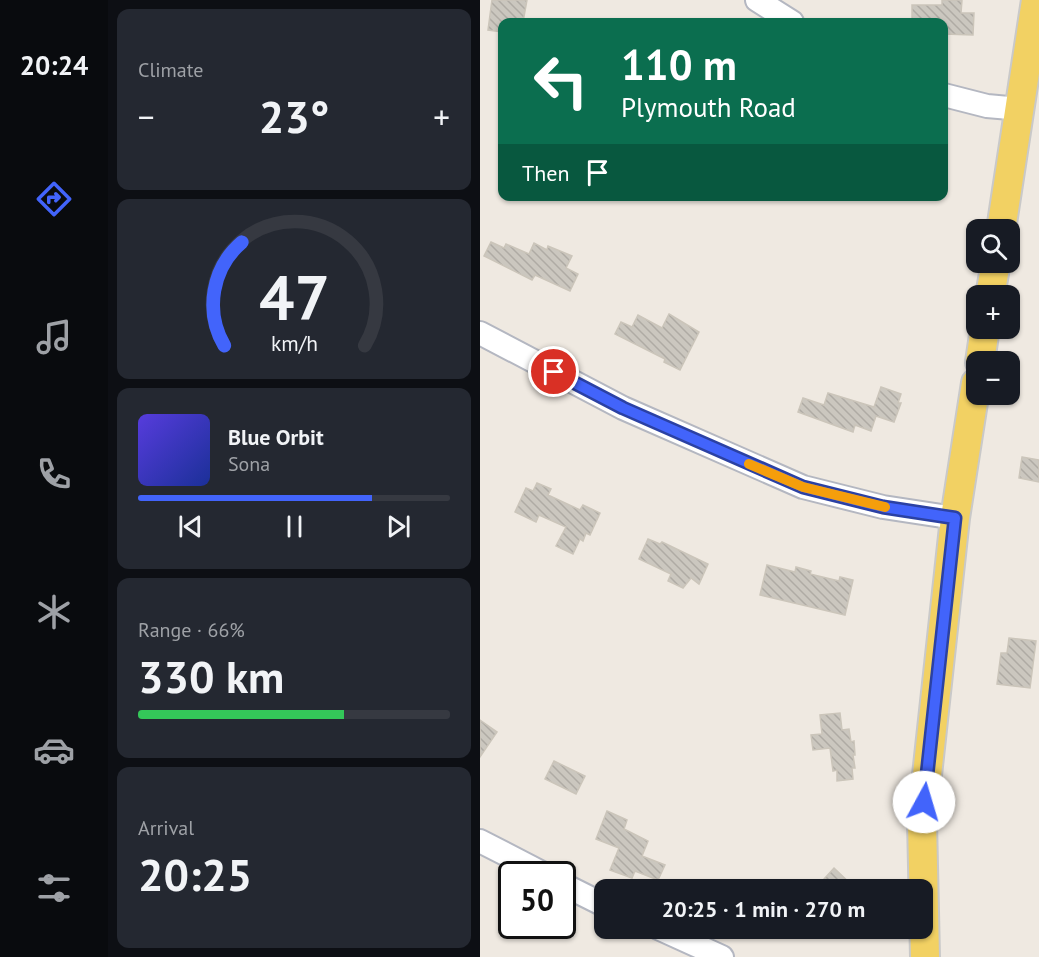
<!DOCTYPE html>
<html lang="en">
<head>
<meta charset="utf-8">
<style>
  :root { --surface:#171b24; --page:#242831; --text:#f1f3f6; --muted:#9ea1a6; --line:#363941; --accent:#4264fb }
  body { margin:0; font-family:"PT Sans",sans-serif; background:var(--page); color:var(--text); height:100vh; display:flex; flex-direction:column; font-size:22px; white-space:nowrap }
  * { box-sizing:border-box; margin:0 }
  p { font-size:20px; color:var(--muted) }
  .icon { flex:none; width:33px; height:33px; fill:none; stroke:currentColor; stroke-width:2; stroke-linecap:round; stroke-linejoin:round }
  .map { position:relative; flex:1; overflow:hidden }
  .details { display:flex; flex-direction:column; gap:9px; padding:9px; background:#0d0f14; width:372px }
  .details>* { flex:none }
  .hud { position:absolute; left:18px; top:18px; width:450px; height:183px; border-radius:12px; box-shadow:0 2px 4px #0004; background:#0b6e4f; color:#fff; overflow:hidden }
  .controls { position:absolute; left:486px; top:219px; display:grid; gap:12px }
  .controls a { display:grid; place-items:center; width:54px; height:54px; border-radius:12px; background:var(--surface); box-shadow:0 2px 4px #0004; font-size:30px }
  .speed { position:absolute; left:18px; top:861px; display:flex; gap:12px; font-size:30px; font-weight:700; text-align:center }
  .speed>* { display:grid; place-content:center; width:78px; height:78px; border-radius:50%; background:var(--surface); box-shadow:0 2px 4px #0004; line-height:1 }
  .speed .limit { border:3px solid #111; border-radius:9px; background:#fff; color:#111 }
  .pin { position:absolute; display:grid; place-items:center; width:51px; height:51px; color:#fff; margin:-26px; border:3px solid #fff; border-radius:50%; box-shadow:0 2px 6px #0007 }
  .me { position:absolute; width:66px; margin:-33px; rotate:6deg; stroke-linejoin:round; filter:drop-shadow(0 0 4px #0008) }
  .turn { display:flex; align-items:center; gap:21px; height:126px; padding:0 24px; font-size:27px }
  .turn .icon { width:78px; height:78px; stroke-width:2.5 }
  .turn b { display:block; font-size:42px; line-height:51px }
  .then { display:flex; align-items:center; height:57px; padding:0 24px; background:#0003; gap:12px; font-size:22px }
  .big { font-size:45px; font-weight:800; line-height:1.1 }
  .details .tile { flex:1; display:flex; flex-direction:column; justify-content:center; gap:9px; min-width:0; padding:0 21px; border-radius:12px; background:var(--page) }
  .details .dial { align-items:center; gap:0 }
  .dial svg { height:156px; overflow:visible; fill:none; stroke:var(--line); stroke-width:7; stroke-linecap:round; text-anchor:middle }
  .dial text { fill:var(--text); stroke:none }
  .song { display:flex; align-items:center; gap:18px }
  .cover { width:72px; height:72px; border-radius:9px; background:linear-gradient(135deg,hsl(250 70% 55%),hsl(230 70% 35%)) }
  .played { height:6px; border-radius:3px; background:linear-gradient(90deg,var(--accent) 75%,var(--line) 75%) }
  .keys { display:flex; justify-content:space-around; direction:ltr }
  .heat { display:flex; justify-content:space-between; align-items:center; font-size:33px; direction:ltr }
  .charge { height:9px; border-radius:4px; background:linear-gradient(90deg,#34c759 66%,var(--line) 0) }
  .trip { position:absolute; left:114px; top:879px; width:339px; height:60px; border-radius:12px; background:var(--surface); box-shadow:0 2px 4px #0004; font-weight:800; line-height:60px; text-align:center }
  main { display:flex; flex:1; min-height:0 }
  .menu { display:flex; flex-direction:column; width:108px; justify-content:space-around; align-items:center; background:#090b0e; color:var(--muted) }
  .menu .icon { width:42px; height:42px }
  .menu .current { color:var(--accent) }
  .menu b { font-size:27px; color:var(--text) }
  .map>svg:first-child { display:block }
  .building { fill:url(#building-back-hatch); stroke:#cbc5ba; stroke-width:1.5 }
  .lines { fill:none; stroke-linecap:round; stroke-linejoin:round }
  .minor-casing { stroke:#b4b7c1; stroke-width:26 }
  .major-casing { stroke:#c9c9c9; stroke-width:32 }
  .minor { stroke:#fff; stroke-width:22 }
  .major { stroke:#f2d163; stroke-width:28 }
  .route-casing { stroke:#2b41a3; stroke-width:15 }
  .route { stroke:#4264fb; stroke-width:10 }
  .slow { stroke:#f59e0b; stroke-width:10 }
</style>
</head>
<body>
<main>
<nav class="menu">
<b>20:24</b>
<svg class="icon current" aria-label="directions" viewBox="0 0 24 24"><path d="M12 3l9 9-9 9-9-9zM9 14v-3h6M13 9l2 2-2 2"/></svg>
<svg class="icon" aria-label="music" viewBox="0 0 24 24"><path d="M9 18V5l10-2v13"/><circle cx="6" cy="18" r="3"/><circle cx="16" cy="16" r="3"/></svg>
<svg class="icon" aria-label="phone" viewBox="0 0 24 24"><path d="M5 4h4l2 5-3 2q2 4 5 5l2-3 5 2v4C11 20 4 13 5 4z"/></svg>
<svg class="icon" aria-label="climate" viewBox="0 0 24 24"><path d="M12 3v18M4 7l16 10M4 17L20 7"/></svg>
<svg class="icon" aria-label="car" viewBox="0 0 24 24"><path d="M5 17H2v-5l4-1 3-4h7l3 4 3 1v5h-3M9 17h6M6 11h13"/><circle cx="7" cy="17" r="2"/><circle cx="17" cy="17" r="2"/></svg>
<svg class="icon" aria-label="filters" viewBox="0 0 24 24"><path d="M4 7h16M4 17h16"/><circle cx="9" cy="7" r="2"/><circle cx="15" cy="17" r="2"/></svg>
</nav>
<section class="details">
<div class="tile"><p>Climate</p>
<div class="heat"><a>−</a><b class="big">23°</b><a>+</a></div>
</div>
<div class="tile dial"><svg viewBox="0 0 100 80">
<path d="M14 69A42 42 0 1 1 86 69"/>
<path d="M14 69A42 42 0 0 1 23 16" stroke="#4264fb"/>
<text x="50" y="56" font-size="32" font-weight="700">47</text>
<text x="50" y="72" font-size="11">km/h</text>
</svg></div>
<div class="tile">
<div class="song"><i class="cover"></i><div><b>Blue Orbit</b><p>Sona</p></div></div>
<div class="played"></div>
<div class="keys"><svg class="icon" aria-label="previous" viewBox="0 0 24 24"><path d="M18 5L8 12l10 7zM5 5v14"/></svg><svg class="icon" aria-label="pause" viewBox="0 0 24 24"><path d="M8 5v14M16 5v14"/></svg><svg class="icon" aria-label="next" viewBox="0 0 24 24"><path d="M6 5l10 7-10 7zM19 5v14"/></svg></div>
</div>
<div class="tile"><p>Range · 66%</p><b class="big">330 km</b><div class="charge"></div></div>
<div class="tile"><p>Arrival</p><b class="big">20:25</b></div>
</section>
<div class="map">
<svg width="559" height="957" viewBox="0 0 559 957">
  <defs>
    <pattern id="building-back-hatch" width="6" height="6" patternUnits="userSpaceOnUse" patternTransform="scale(1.5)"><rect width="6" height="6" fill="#cbc7bf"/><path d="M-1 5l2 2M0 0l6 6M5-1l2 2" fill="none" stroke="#afaba4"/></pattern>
  </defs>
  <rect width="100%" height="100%" fill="#efe9e1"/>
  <g class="building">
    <path d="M12 0H47L43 22H22V32L8 30Z"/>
    <path d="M462 0H482L481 13H494L493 35 464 34V22H432V5H462Z"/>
    <path d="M11 242 24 248 26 244 49 254 54 243 67 250 68 246 92 256 86 268 98 274 90 291 55 275 52 280 4 256Z"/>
    <path d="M189 314 219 332 200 370 184 362 185 359 135 334 141 322 152 327 158 315 182 328Z"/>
    <path d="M401 387 421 394 418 403H421L414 422 396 416 391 431 375 425 373 432 318 412 323 398 344 405 348 393 394 407Z"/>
    <path d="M542 457 559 460V482L539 478Z"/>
    <path d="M57 483 71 489 68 495 100 510 103 505 120 513 110 535 106 533 103 541 100 539 93 554 76 546 86 527 59 515 56 522 35 512 46 488 53 491Z"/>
    <path d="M168 539 180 544 182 542 228 564 219 584 211 578 203 588 188 581 191 574 159 559Z"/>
    <path d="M287 565 315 572 316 567 331 571 330 574 359 581 360 577 373 580 365 615 280 595Z"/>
    <path d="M529 638 556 641 550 688 517 684 521 653H527Z"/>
    <path d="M360 713 362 730 369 729 371 742 374 741 375 755H373L375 768H372L373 779 357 781V770L353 771 350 748 333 750 331 735 342 734 340 715Z"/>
    <path d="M0 720 17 732 0 757Z"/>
    <path d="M74 761 105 776 96 794 65 779Z"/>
    <path d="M127 811 147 820 144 829 168 841 162 856 185 865 178 880 155 871 152 878 130 870 139 848 116 839Z"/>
    <path d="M354 868 377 890H334Z"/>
  </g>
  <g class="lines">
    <g class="minor-casing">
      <g id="minor">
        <path d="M277 0 312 22"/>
        <path d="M464 95 507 106 540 109"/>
        <path d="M0 333 143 408 323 487 403 507 475 518"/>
        <path d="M0 841 64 874"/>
        <path d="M82 884 124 905"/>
        <path d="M178 928 242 957"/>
      </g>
    </g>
    <g class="major-casing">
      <g id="major">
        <path d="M521 230 556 0"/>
        <path d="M510 296 516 262"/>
        <path d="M500 362 505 328"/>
        <path d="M445 957 442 821 475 518 496 383"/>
      </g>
    </g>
    <use href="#minor" class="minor"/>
    <use href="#major" class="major"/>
  </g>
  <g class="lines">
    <g class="route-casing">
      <path id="route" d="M74 372 143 408 323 487 403 507 475 518 444 802"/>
    </g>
    <use href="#route" class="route"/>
    <path class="slow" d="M269 464 323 487 405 507"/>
  </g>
</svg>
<div class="controls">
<a><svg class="icon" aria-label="search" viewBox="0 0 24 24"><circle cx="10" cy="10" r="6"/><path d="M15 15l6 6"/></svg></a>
<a>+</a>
<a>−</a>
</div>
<div class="speed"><div class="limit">50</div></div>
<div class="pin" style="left:74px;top:372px;background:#d93025"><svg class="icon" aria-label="arrive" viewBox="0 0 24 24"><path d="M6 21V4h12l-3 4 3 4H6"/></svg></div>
<svg class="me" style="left:444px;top:802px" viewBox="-20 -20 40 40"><circle r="19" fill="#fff"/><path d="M0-13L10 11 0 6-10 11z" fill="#4264fb"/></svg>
<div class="trip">20:25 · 1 min · 270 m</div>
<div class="hud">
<div class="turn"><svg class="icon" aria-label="left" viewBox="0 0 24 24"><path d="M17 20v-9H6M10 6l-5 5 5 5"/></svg><div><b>110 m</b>Plymouth Road</div></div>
<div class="then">Then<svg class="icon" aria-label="arrive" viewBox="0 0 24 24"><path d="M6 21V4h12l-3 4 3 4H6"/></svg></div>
</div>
</div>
</main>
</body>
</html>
